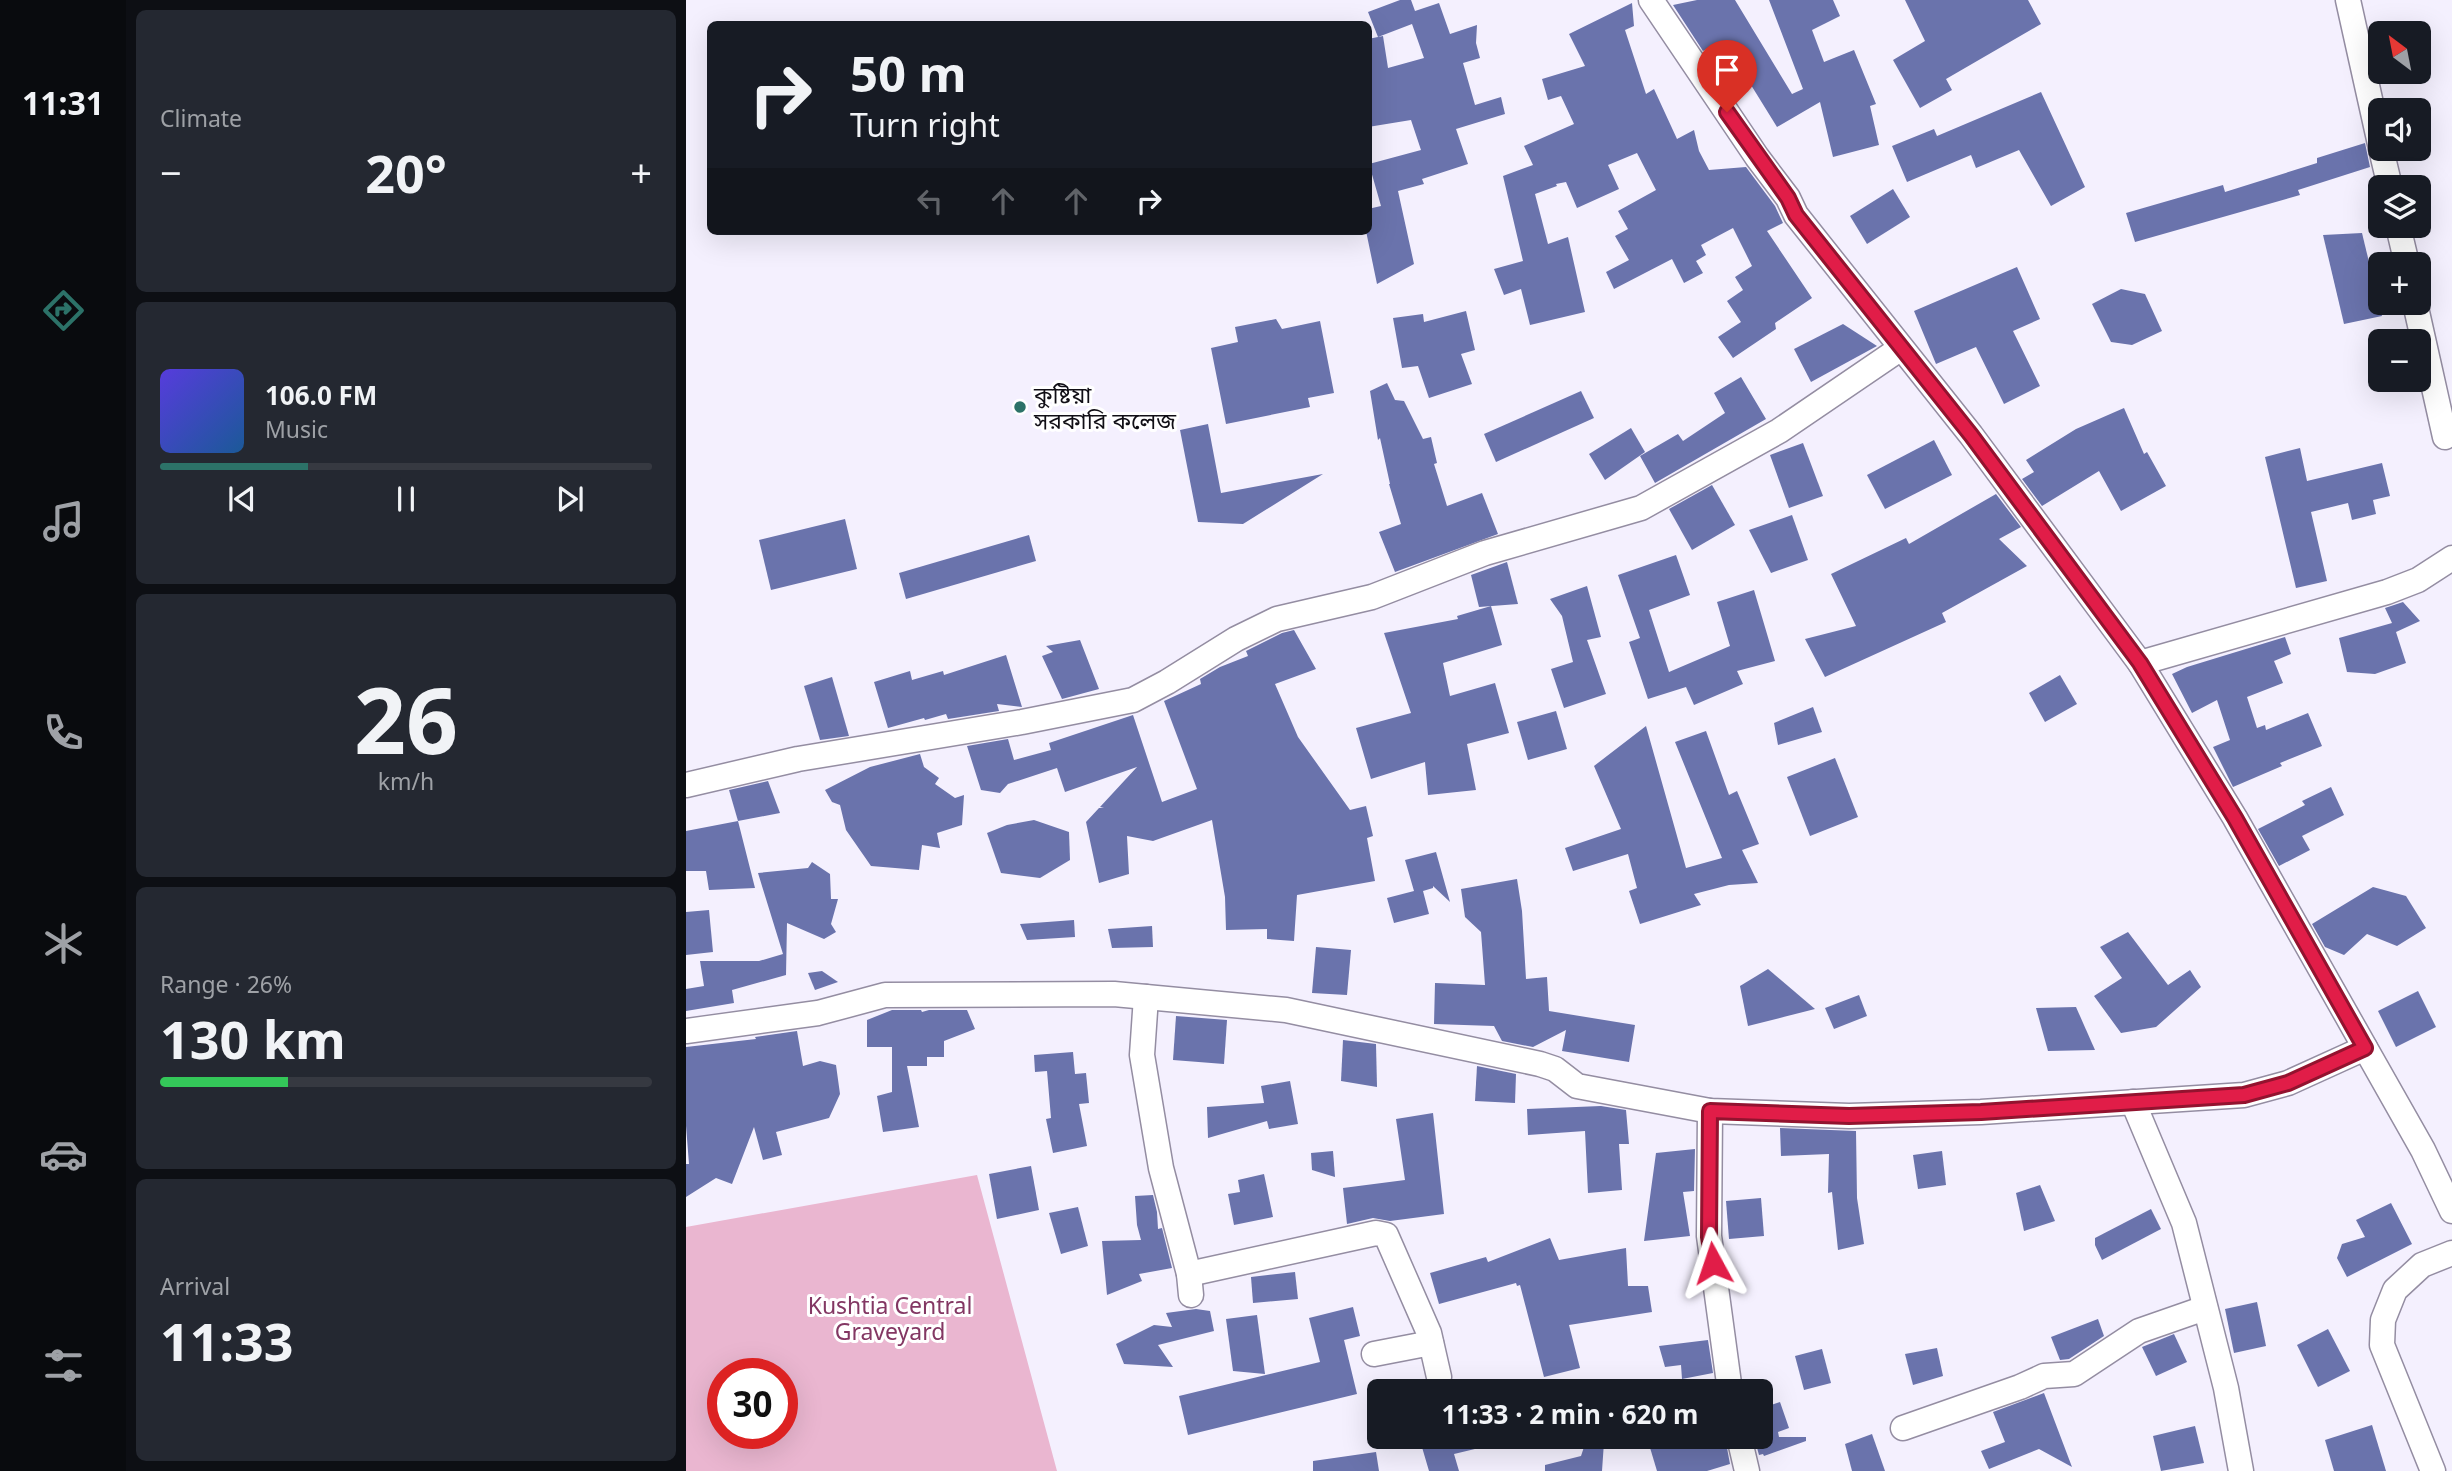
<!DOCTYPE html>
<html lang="en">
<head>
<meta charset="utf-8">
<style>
  :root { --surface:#171b24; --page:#242831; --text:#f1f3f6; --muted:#9ea1a6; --line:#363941; --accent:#2c7268 }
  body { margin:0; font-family:"Noto Sans","Noto Sans Bengali",sans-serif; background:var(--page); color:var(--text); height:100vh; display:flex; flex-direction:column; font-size:26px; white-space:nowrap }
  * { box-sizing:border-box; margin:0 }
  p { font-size:23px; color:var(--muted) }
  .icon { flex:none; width:38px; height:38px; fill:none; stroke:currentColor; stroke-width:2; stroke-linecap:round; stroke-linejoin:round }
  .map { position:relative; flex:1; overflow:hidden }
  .sheet { display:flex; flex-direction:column; gap:10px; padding:10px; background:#0d0f14; width:560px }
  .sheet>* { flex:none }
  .top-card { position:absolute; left:21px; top:21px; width:665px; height:214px; border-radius:10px; box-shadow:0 7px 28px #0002; background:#171b24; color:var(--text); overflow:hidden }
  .needle { width:46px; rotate:328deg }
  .fabs { position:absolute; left:1682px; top:21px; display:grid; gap:14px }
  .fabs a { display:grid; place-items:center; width:63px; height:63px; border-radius:10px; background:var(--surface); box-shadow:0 7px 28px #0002; font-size:35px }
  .speed { position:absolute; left:21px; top:1358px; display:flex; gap:14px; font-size:35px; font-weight:700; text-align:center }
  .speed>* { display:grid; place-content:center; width:91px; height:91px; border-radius:50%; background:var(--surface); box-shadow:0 7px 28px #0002; line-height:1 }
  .speed .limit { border:10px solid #d22; background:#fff; color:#111 }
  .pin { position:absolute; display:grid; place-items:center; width:60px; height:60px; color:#fff; margin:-72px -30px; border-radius:50% 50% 50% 0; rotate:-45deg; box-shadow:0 0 7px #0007 }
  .pin .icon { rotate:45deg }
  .me { position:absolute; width:77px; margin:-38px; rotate:355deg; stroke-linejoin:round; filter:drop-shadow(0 0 5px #0008) }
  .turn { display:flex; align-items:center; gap:24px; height:147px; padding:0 28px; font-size:32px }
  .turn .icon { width:91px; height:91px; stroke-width:2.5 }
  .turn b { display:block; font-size:49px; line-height:60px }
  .lanes { display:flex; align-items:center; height:66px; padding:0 28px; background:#0003; justify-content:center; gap:35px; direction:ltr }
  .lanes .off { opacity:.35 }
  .big { font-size:52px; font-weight:700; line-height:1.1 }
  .sheet .tile { flex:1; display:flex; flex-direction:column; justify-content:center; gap:10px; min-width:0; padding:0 24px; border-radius:10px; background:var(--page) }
  .sheet .dial { align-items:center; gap:0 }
  .dial b { font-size:91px; line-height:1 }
  .song { display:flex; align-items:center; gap:21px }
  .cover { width:84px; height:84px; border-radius:10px; background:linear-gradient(135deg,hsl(250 70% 55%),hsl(210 70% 35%)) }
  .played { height:7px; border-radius:4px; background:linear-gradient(90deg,var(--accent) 30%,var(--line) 30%) }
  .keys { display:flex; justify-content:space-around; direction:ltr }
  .heat { display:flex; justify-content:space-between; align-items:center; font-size:38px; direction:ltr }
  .charge { height:10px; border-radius:5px; background:linear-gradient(90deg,#34c759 26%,var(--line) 0) }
  .trip { position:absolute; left:681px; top:1379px; width:406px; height:70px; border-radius:10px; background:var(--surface); box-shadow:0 7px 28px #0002; font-weight:700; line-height:70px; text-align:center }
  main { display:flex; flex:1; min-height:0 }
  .tab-bar { display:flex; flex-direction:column; width:126px; justify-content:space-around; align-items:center; background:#090b0e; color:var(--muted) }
  .tab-bar .icon { width:49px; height:49px }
  .tab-bar .selected { color:var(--accent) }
  .tab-bar b { font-size:32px; color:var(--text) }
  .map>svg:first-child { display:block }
  .green { fill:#eab6d0; fill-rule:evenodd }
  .building { fill:#6a73ac }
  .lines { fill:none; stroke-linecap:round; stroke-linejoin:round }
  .street-casing { stroke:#948da2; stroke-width:27 }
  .street { stroke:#fff; stroke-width:24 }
  .route-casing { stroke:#92132f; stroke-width:18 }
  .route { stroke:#e11d48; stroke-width:12 }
  .poi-dot { fill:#2c7268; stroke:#fff; stroke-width:2.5 }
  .labels { text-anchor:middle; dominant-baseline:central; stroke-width:6; stroke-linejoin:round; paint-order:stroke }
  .poi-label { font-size:23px; fill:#100e15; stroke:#fff; text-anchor:start }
  .park-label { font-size:23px; fill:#833763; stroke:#fff }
</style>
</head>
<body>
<main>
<nav class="tab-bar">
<b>11:31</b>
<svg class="icon selected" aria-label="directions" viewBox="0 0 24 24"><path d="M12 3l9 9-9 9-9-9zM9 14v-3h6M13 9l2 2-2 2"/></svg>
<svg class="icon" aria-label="music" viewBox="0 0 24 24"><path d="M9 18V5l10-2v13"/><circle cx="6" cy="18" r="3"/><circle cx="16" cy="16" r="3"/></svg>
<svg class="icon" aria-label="phone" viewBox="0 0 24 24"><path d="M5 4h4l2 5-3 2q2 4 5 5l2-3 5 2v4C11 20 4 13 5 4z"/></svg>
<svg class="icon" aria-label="climate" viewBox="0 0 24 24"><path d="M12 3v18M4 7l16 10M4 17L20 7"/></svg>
<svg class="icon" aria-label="car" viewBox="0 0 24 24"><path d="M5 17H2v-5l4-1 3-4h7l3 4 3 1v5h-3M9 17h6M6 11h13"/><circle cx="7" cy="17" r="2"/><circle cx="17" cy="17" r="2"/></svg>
<svg class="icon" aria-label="filters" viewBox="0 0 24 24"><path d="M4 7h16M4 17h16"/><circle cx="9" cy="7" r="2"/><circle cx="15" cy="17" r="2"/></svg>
</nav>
<section class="sheet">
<div class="tile"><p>Climate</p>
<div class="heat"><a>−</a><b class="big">20°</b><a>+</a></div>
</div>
<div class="tile">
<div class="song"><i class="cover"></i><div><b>106.0 FM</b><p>Music</p></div></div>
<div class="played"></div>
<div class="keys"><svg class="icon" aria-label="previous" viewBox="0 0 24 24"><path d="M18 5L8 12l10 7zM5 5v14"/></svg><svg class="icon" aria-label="pause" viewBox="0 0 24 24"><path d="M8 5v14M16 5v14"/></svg><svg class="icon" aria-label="next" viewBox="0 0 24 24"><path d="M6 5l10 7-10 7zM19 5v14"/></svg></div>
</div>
<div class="tile dial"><b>26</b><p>km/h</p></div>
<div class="tile"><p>Range · 26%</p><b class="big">130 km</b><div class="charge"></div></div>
<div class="tile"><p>Arrival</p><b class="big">11:33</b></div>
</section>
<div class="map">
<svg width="1766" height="1471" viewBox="0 0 1766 1471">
  <rect width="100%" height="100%" fill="#f4f0fe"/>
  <path class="green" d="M291 1175 371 1471H0V1227ZM37 1374H96V1433H37Z"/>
  <g class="building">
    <path d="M714 0H725L729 11 753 3 764 34 791 25 790 43 794 58 777 63 789 105 815 97 819 114 770 129 782 164 736 179 738 184 712 191 728 264 691 284 680 231H682V209L695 206 683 164 735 150 725 120 682 127V39L697 36 702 68 738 58 726 24 692 37 682 12Z"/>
    <path d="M1011 0H1049L1106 94 1117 89 1083 0H1147L1154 16 1126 30 1138 62 1168 50 1190 104 1184 106 1193 145 1147 157 1134 102 1091 127 1065 85 1047 94 1024 47 1017 51 987 5Z"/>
    <path d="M1219 0H1342L1355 24 1260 79 1266 90 1234 108 1207 60 1239 41Z"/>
    <path d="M946 3 948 26 939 30 960 94 968 89 991 139 1008 130 1013 151 1023 170 1060 167 1089 206 1097 223 1081 231 1126 298 1089 323 1090 329 1047 358 1032 337 1055 322 1041 301 1057 290 1049 277 1066 266 1047 228 1015 245 1020 255 1010 261 1017 273 998 283 986 259 928 289 920 272 943 260 929 236 942 229 932 211 970 190 951 153 922 165 933 189 891 208 880 182 870 184 871 186 849 194 862 244 882 237 899 312 844 325 835 289 818 295 808 269 837 261 817 176 847 165 838 146 888 124 875 96 862 100 856 79 899 66 883 34Z"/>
    <path d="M1355 92 1399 187 1365 206 1333 150 1290 168 1285 155 1221 182 1206 146 1248 129 1251 136Z"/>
    <path d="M1679 143 1684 167 1612 190 1614 195 1449 242 1440 213 1537 185 1539 192 1631 163V158Z"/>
    <path d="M1207 189 1224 217 1181 244 1164 216Z"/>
    <path d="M1676 233 1696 316 1658 324 1637 235Z"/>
    <path d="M1331 267 1354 319 1327 331 1354 386 1318 404 1290 347 1250 364 1228 311Z"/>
    <path d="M1435 289 1459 294 1476 331 1446 345 1425 342 1406 304Z"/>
    <path d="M780 311 789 350 775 354 786 384 743 398 732 366 716 368 707 318 737 314 738 322Z"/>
    <path d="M590 319 596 329 634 321 648 393 622 398 624 407 540 424 525 348 552 342 549 327Z"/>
    <path d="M1157 324 1191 346 1125 382 1108 349Z"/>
    <path d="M1055 377 1080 419 969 483 954 456 992 434 997 441 1039 413 1028 393Z"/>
    <path d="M701 383 709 400 718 401 737 439 745 437 751 463 748 464 761 506 796 493 812 534 709 572 693 532 715 524 703 484H704L694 438 692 440 684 391Z"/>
    <path d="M895 391 908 418 810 462 798 434Z"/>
    <path d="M1438 408 1458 454 1461 452 1480 486 1435 511 1413 471 1356 506 1336 479 1348 472 1340 460 1390 429Z"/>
    <path d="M522 424 535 493 637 474 557 524 512 522 494 430Z"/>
    <path d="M945 428 959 452 919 480 903 454Z"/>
    <path d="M1248 440 1266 475 1199 509 1181 475Z"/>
    <path d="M1117 443 1137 496 1103 508 1084 455Z"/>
    <path d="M1614 448 1621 481 1696 463 1704 496 1687 500 1690 514 1666 520 1662 503 1625 512 1641 581 1610 588 1579 457Z"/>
    <path d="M1026 485 1049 525 1006 550 983 509Z"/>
    <path d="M1310 494 1335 527 1313 539 1341 566 1256 613 1260 622 1139 677 1119 639 1170 626 1145 574 1220 538 1223 544Z"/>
    <path d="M1106 515 1122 560 1085 573 1063 530Z"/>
    <path d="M159 519 171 569 85 590 73 540Z"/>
    <path d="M343 535 350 561 220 599 213 573Z"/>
    <path d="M990 555 1004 595 963 610 983 672 1044 646 1031 602 1068 590 1089 661 1051 671 1057 684 1008 705 1000 687 962 699 943 642 954 638 932 575Z"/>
    <path d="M821 562 832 604 793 607 785 575Z"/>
    <path d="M901 586 915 637 901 640 920 694 878 708 865 669 887 662 876 616 864 599Z"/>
    <path d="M1717 602 1734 621 1710 632 1720 663 1689 674 1661 672 1653 638 1706 623 1699 608Z"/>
    <path d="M805 606 816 645 757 663 764 696 809 683 823 733 781 744 790 790 742 795 739 762 685 779 670 728 725 713 698 633 772 619 771 616Z"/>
    <path d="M608 630 630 669 589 684 612 737 664 810 680 806 687 836 681 838 689 881 611 895 608 941 581 939V929L540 930 539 897 526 820 467 841 441 836 443 874 413 883 400 822 413 808H418L414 807 451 767 379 792 371 768 322 784 314 793 295 790 281 746 322 739 328 760 365 750 363 743 447 715 476 802 511 789 478 701 515 684 514 679 534 667 562 656 560 651 596 633Z"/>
    <path d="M1599 637 1605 654 1588 661 1597 683 1561 697 1571 728 1579 725 1580 730 1622 713 1636 746 1594 763 1596 766 1547 787 1527 747 1544 740 1531 700 1506 713 1486 674 1501 667Z"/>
    <path d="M394 640 413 689 376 699 356 656 367 652 360 646Z"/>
    <path d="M320 655 336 707 311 704 313 711 262 719 260 714 239 720 238 718 202 728 188 682 224 671 226 680 257 671 258 675Z"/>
    <path d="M1374 675 1391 704 1359 722 1343 693Z"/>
    <path d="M146 677 163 736 134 740 118 686Z"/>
    <path d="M1127 707 1136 732 1092 745 1088 723Z"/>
    <path d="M870 711 881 749 842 760 831 722Z"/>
    <path d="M960 726 1000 868 1036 858 989 742 1020 731 1043 795 1051 791 1073 844 1056 850 1072 883 1043 885 1008 894 1015 905 954 924 943 891 951 888 942 854 887 871 879 848 935 829 908 766Z"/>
    <path d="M234 754 238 767 253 778 249 784 269 798 278 795 276 825 251 833 254 848 236 845 233 870 185 866 160 830 154 805 146 802 139 790 184 767Z"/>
    <path d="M1149 758 1172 817 1124 836 1101 777Z"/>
    <path d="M82 781 94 813 52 821 43 790Z"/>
    <path d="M1645 787 1658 815 1616 836 1624 850 1593 866 1572 829 1619 805 1616 801Z"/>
    <path d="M348 820 383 832 384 860 354 878 315 873 301 833 321 825Z"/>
    <path d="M52 821 69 888 23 890 20 871H0V831Z"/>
    <path d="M750 852 764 902 747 886V888L737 891 743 914 708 923 701 898 728 891 719 860Z"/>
    <path d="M126 862 144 874 145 899H152L145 924 150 932 138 939 101 923 100 975 46 990 48 1003 0 1011V989L18 986 14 961H73L97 954 72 873 122 868Z"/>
    <path d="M831 879 836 911 840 979 861 977 863 1011 949 1025 943 1062 876 1051 880 1030 847 1047 816 1041 808 1026 748 1024 749 983 799 985 795 932 779 917 775 889Z"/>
    <path d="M1687 887 1720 896 1740 928 1711 946 1681 934 1658 955 1639 947 1626 924Z"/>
    <path d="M23 910 27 952 0 955V912Z"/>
    <path d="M388 920 389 937 341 940 334 924Z"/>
    <path d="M466 926 467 947 426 948 422 929Z"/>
    <path d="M1442 932 1482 985 1504 970 1515 987 1470 1027 1435 1033 1408 996 1436 978 1414 947Z"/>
    <path d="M630 947 665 950 661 995 626 993Z"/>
    <path d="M1082 969 1129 1009 1062 1026 1054 986Z"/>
    <path d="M136 971 152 982 129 990 122 973Z"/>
    <path d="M1732 991 1750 1027 1710 1047 1692 1011Z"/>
    <path d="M1173 995 1181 1016 1148 1029 1139 1008Z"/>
    <path d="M1390 1007 1409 1050 1362 1051 1350 1008Z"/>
    <path d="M206 1010H235L236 1012 243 1010H281L289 1029 258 1041V1057H241V1066H221L233 1127 197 1132 191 1096 206 1092V1047H181V1020Z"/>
    <path d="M490 1016 541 1020 538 1064 487 1060Z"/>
    <path d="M111 1031 117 1066 134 1061 150 1065 154 1094 143 1118 90 1132 96 1155 77 1160 68 1127 46 1184 30 1178 0 1197V1164H3L0 1126V1047L70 1039 69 1037Z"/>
    <path d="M657 1040 690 1044 691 1087 655 1081Z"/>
    <path d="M387 1052 389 1074 400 1073 403 1103 393 1104 401 1146 367 1153 360 1119 365 1118 361 1071 349 1072 348 1055Z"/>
    <path d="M791 1066 830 1074 829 1103 789 1101Z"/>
    <path d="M604 1081 612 1124 583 1129 581 1121 522 1138 521 1107 578 1103 575 1086Z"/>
    <path d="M915 1106 940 1110 943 1144H933L936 1190 902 1193 899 1131 842 1135 841 1109Z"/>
    <path d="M747 1113 758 1214 704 1221 687 1218 661 1224 657 1188 719 1180 710 1119Z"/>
    <path d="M1094 1128 1170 1131 1171 1198 1178 1244 1152 1250 1146 1192 1142 1193 1143 1154 1095 1156Z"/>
    <path d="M1009 1149 1008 1191 997 1192 1004 1236 958 1241 970 1153Z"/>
    <path d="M647 1151 649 1177 626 1170 625 1153Z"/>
    <path d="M1256 1151 1260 1185 1232 1189 1227 1155Z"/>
    <path d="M345 1166 353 1210 311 1219 303 1174Z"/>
    <path d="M578 1174 587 1217 548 1225 542 1194 554 1192 552 1180Z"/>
    <path d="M1354 1185 1369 1221 1338 1231 1330 1193Z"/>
    <path d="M467 1195 471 1212 472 1229 476 1228 486 1268 453 1274 456 1281 421 1295 416 1241 455 1240 451 1225 449 1196Z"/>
    <path d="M1075 1198 1078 1236 1043 1239 1040 1201Z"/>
    <path d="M1705 1203 1726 1244 1661 1277 1651 1258 1656 1244 1679 1237 1670 1220Z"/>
    <path d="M392 1207 402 1246 375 1254 363 1213Z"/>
    <path d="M1465 1209 1475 1229 1416 1260 1409 1245V1238Z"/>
    <path d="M864 1238 873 1260 940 1248 942 1286H962L966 1312 883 1325 894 1368 858 1377 834 1285 831 1286 830 1283 753 1304 744 1273 800 1257 802 1262Z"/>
    <path d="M609 1272 612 1299 567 1303 565 1277Z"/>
    <path d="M1571 1302 1580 1346 1548 1353 1539 1309Z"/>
    <path d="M667 1307 674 1336 658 1340 671 1394 502 1435 493 1396 634 1362 623 1318Z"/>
    <path d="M510 1309 524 1311 528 1331 472 1345 487 1367 438 1364 430 1344 468 1325 486 1327 480 1313Z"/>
    <path d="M571 1315 579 1374 547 1371 540 1319Z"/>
    <path d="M1412 1319 1418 1336 1383 1359 1374 1360 1365 1337Z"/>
    <path d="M1642 1329 1664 1371 1632 1387 1611 1345Z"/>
    <path d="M1488 1334 1501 1362 1470 1376 1456 1347Z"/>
    <path d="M1022 1340 1027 1373 996 1379 995 1365 979 1367 973 1346Z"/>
    <path d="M1251 1348 1257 1376 1227 1385 1219 1354Z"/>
    <path d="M1136 1349 1145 1383 1118 1390 1109 1356Z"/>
    <path d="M1074 1391H1077L1082 1406 1094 1402 1103 1428 1092 1432 1093 1437H1120V1441L1078 1456 1077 1454 1073 1455 1068 1437H1074Z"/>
    <path d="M1358 1393 1386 1467 1353 1449 1303 1469 1295 1451 1319 1442 1307 1412Z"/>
    <path d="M1686 1425 1700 1471H1648L1639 1440Z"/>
    <path d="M1509 1426 1518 1463 1475 1471 1467 1436Z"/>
    <path d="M1186 1434 1199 1471H1166L1159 1444Z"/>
    <path d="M733 1437H813L814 1443 768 1454 773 1471H743Z"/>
    <path d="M978 1437H1039L1044 1464 1021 1471H971L962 1441Z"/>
    <path d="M900 1441 918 1442 916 1471H859V1465L895 1456Z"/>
    <path d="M690 1452 693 1471H627V1461Z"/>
  </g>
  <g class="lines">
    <g class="street-casing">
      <g id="street">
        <path d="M965 0 1071 157 1102 198 1110 215 1285 435 1454 663 1549 818 1737 1150 1766 1211"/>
        <path d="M1662 0 1694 144"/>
        <path d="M1695 149 1704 187"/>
        <path d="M1712 226 1721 264"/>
        <path d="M1729 303 1759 437"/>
        <path d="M1454 663 1701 592 1732 580 1766 558"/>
        <path d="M0 785 112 759 336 722 447 700 481 682 550 639 591 619 686 597 799 553 955 508 1093 431 1215 348"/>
        <path d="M460 997 456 1055 475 1168 503 1274 505 1295"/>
        <path d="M0 1031 132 1013 199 995 428 994 600 1010 854 1064 869 1069 891 1086 1024 1111 1163 1116 1295 1112 1558 1095 1602 1083 1679 1048"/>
        <path d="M1447 1102 1498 1223 1540 1388 1555 1471"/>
        <path d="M1024 1111 1023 1236 1044 1391"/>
        <path d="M503 1274 690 1233 700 1235 743 1333 753 1377"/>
        <path d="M688 1354 745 1343"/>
        <path d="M1217 1428 1334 1387 1358 1376 1388 1374 1453 1331 1519 1308"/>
        <path d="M1053 1437 1061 1471"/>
        <path d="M1747 1471 1696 1345 1697 1320 1709 1290 1736 1265 1766 1253"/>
      </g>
    </g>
    <use href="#street" class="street"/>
  </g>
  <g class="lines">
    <g class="route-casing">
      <path id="route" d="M1027 1263 1023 1237 1024 1111 1163 1116 1295 1112 1558 1095 1602 1083 1679 1048 1549 818 1454 663 1285 435 1110 215 1102 198 1041 112"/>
    </g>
    <use href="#route" class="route"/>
  </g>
  <circle class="poi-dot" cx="334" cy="407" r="7"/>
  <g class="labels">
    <g class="poi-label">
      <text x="348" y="394">কুষ্টিয়া<tspan x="348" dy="26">সরকারি কলেজ</tspan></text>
    </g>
    <g class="park-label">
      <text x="204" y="1305">Kushtia Central<tspan x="204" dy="26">Graveyard</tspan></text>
    </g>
  </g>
</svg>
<div class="fabs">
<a><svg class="needle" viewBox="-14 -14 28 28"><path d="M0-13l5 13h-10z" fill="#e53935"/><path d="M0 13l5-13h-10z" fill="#9ea1a6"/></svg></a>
<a><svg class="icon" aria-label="sound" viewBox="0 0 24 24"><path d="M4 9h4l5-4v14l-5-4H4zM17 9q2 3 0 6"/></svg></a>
<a><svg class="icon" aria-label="layers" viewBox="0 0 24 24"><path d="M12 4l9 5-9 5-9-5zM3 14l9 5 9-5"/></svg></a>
<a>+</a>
<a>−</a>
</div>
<div class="speed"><div class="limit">30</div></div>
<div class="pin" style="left:1041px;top:112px;background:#d93025"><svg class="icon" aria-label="arrive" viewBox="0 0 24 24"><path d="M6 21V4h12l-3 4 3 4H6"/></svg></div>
<svg class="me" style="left:1027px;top:1263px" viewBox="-20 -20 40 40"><path d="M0-17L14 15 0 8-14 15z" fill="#e11d48" stroke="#fff" stroke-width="4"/></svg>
<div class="trip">11:33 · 2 min · 620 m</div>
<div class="top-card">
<div class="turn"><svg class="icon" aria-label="right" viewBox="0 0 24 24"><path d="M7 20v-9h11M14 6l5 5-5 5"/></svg><div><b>50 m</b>Turn right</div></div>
<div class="lanes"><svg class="icon off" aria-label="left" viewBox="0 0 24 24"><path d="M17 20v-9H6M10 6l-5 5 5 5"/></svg><svg class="icon off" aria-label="ahead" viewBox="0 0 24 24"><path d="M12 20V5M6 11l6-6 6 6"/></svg><svg class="icon off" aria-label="ahead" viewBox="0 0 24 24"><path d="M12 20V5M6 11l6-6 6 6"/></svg><svg class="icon" aria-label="right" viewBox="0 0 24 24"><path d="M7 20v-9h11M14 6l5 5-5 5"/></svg></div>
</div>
</div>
</main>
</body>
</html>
